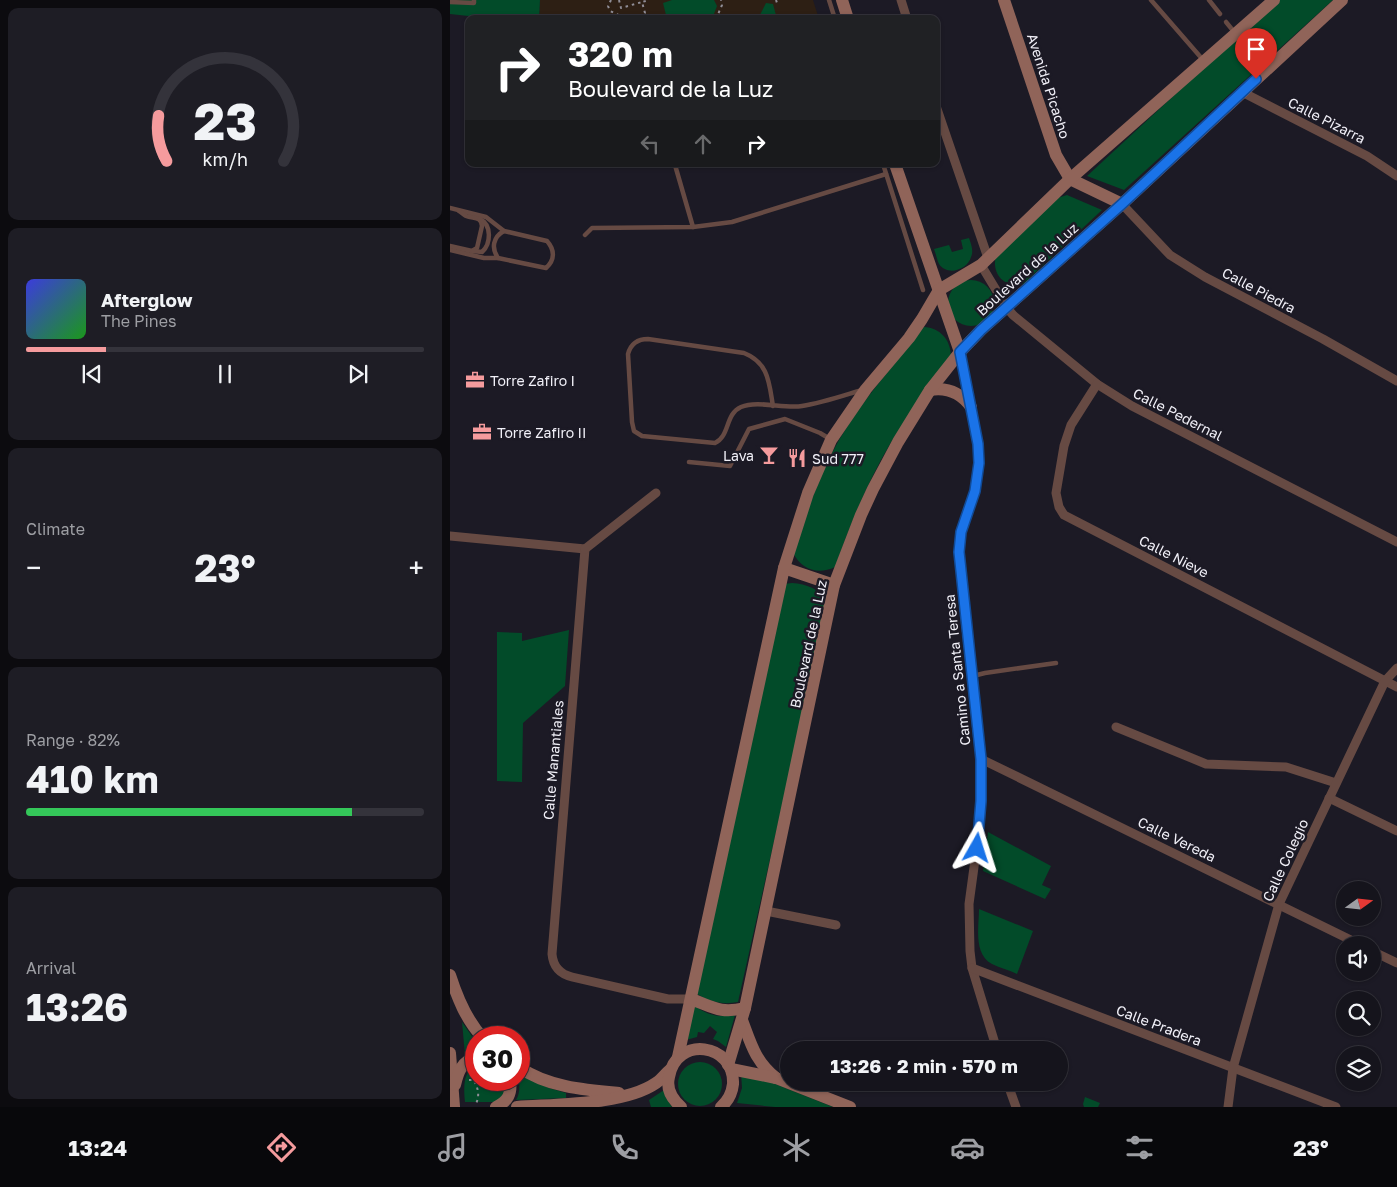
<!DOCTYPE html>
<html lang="en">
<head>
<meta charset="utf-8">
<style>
  :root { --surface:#15141c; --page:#1e1d25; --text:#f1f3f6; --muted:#9d9ea3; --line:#34333b; --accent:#f59b9d }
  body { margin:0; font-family:"Golos Text",sans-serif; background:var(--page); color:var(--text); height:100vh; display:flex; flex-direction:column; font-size:19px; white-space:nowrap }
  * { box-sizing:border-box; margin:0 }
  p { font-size:16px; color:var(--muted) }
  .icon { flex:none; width:28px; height:28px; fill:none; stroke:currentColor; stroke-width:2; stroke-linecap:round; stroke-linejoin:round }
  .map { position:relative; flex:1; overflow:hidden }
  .sheet { display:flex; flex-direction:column; gap:8px; padding:8px; background:#0c0b0f; width:450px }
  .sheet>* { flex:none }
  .guide { position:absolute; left:15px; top:15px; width:475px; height:152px; border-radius:10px; box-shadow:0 1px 4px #0004,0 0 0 1px var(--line); background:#202124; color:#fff; overflow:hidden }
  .needle { width:32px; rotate:75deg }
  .buttons { position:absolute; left:886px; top:881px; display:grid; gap:10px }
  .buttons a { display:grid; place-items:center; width:45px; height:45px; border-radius:50%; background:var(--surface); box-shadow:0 1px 4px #0004,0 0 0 1px var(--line); font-size:25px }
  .speed { position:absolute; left:15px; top:1026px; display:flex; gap:10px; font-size:25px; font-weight:700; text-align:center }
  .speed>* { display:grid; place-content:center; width:65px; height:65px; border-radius:50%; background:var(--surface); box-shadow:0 1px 4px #0004,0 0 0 1px var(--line); line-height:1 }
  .speed .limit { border:8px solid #d22; background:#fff; color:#111 }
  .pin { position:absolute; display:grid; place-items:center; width:42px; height:42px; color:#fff; margin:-51px -21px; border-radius:50% 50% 50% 0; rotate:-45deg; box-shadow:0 0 5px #0007 }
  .pin .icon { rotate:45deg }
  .me { position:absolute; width:55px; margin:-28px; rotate:6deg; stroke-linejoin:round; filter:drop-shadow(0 0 4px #0008) }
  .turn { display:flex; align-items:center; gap:18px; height:105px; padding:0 20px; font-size:22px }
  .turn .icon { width:65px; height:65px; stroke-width:2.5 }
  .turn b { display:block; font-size:35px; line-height:42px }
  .lanes { display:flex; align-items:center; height:48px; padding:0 20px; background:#0003; justify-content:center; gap:25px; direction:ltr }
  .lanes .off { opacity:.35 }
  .big { font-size:38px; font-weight:700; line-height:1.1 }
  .sheet .card { flex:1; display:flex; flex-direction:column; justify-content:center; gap:8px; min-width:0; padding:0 18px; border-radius:10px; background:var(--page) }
  .sheet .dial { align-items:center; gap:0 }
  .dial svg { height:130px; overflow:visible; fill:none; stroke:var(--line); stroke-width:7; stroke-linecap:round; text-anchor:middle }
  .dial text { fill:var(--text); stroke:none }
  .song { display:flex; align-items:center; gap:15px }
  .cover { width:60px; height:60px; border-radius:8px; background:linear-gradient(135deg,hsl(240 70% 55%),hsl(120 70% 35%)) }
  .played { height:5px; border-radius:2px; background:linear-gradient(90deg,var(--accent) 20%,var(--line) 20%) }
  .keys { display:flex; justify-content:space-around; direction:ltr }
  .heat { display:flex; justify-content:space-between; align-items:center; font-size:28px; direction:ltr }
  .charge { height:8px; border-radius:4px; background:linear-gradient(90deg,#34c759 82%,var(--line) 0) }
  .trip { position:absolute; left:330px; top:1041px; width:288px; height:50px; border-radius:25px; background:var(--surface); box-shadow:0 1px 4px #0004,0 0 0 1px var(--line); font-weight:700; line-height:50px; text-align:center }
  .menu { display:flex; height:80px; justify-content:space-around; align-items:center; background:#08080b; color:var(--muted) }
  .menu .icon { width:35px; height:35px }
  .menu .selected { color:var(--accent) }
  .menu b { font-size:22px; color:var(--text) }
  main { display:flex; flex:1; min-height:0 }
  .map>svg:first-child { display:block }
  .education { fill:#2d1f14 }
  .green { fill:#024b29 }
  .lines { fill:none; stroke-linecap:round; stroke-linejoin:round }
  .path { stroke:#908e97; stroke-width:2; stroke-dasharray:2.5 4; stroke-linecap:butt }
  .lane { stroke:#664a43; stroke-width:4.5 }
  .street { stroke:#664a43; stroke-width:9 }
  .secondary { stroke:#906459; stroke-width:12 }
  .route-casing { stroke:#114b97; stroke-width:12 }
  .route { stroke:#1a73e8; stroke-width:9 }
  .labels { text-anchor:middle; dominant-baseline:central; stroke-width:5; stroke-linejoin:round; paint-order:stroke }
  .street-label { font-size:14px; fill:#f1f0f8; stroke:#1c1a25 }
  .poi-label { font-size:14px; fill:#f1f0f8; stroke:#1c1a25; text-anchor:start }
</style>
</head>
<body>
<main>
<section class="sheet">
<div class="card dial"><svg viewBox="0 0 100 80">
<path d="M14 69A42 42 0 1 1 86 69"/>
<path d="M14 69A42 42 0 0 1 9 41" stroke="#f59b9d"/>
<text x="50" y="56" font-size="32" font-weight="700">23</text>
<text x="50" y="72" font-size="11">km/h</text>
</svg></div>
<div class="card">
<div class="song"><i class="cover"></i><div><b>Afterglow</b><p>The Pines</p></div></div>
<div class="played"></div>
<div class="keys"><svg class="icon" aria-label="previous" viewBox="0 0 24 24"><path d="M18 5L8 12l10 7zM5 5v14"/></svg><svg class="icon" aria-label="pause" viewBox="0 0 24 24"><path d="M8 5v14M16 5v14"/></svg><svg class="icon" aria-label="next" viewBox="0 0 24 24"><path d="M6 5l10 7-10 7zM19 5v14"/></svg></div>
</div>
<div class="card"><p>Climate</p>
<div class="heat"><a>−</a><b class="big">23°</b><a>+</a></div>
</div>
<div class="card"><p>Range · 82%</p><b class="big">410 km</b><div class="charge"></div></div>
<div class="card"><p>Arrival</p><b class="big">13:26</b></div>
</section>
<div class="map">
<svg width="947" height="1107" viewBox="0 0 947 1107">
  <rect width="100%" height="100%" fill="#1c1a25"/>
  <path class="education" d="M90 0H363L369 19H89Z"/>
  <g class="green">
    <path d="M0 0H90L89 19H46L0 14Z"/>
    <path d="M222 0H264L267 6 262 19H224L216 15 213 3Z"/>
    <path d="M827 0H883L674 190 637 176Z"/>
    <path d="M316 3 323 4 327 19H308Z"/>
    <path d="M617 195 652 210 573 284C554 288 541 274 546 255L601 200Z"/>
    <path d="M519 238C521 244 524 251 521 257 518 269 498 277 489 264 487 260 486 254 484 249L499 245 502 252 513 249 511 240Z"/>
    <circle cx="521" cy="303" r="23"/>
    <path d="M474 327C490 328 500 339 501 355 481 385 458 414 440 444 417 483 400 525 385 567 368 575 352 570 343 553 356 514 369 476 389 440 413 399 445 364 474 327Z"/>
    <path d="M342 583C357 584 368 589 378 600L288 1002C273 1005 260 1002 247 994L334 584Z"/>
    <path d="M119 630 115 686 73 723 72 782 47 781V632L72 633V641Z"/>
    <path d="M538 832 601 866 592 885 601 889 595 899 533 871Z"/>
    <path d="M529 909 583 931 567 974C559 970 550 968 542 964 523 954 529 926 529 909Z"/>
    <path d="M244 1005C256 1015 269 1018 285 1015L276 1047 268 1041 263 1039 267 1032 260 1026 254 1033 248 1032 247 1037 236 1040Z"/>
    <path d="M12 1022 26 1042V1052L15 1055Z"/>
    <circle cx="250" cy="1084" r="22"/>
    <path d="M26 1066V1080H53L56 1089 48 1102H15C14 1090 12 1071 26 1066Z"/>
    <path d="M291 1073 318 1081 383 1107H325L287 1103 292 1088Z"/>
    <path d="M69 1074 99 1088 116 1093V1098L66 1100C71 1092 69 1083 69 1074Z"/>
    <path d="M214 1090 215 1096 222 1107H201L199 1100Z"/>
    <path d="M635 1097 650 1103 648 1107H634L633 1104Z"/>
  </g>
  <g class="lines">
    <g class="path">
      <path d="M161 0 158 6 160 11 177 19"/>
      <path d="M169 0 171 8 192 2"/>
      <path d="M326 0 327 3"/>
      <path d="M192 19 195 13 192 2 199 0"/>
      <path d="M266 19 272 5 271 0"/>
      <path d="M19 1080H24C28 1089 30 1094 26 1104"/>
    </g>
    <g class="lane">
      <path d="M379 0 385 19"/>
      <path d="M701 0 754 61"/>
      <path d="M759 0 770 14"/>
      <path d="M0 2 24 3V0"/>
      <path d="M776 22 785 33"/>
      <path d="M223 164 225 165 243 227"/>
      <path d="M433 164 473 290"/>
      <path d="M0 208 36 217 54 231 97 241C105 250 105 260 96 268L48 258H34L0 250"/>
      <path d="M135 235 142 228 243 227 282 222 436 174"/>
      <path d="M0 246 22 251 27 248 32 226C31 216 24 219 16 216 14 215 11 212 9 211"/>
      <path d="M23 251 32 252C41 244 42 225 30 219"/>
      <path d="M48 258C41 248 43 237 54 231"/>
      <path d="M323 406C319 383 319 363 294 353L198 339C188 339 181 343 178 354L182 422 184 431 192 436 265 443C280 436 275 414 291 407 308 400 334 409 352 406 372 403 392 396 412 390"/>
      <path d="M239 462 280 466 299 429 335 419 370 433 380 439"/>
      <path d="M523 676 535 673 606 663"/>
    </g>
    <g class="street">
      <path d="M451 0 457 19"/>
      <path d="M792 92 917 156 947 176"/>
      <path d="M486 106 538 258"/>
      <path d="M672 204 720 255 755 277 873 339 947 381"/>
      <path d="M531 265 557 308 563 315 647 384 682 406 947 542"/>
      <path d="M510 352 528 444 529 463 525 491 511 532 509 552 523 676 531 759 532 780 530 823 519 904 520 951 522 968 547 1050"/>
      <path d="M647 384 621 425 614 446 606 493 609 507 614 515 947 687"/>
      <path d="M0 536 135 549"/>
      <path d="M135 549 102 954C103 966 110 974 122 977L218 999H241"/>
      <path d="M135 549 206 493"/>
      <path d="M666 727 756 764 836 767 886 783"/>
      <path d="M531 759 911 945"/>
      <path d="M879 798 947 831"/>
      <path d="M316 911 386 925"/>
      <path d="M922 951 947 963"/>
      <path d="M522 968 886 1107"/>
      <path d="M557 1082 566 1107"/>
      <path d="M778 1107 783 1068 829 904 935 681 947 668"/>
    </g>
    <g class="secondary">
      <path d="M392 0 398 19"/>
      <path d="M554 0 606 155 620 179 672 204"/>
      <path d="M445 164 510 352"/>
      <path d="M480 390C498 387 511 393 521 407"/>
      <path d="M334 568 384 585"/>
      <path d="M0 975C7 997 16 1020 33 1038"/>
      <path d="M241 999C263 1007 270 1014 295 1008"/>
      <path d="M292 1020C301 1044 305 1061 326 1078"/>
      <path d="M0 1053 4 1107"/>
      <path d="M228 1057 334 568 358 493 381 440 416 389 459 338 472 319 489 290 531 265 620 179 824 0"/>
      <path d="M278 1065 295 1008 384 585 411 515 423 489 448 442 480 390 510 352 531 330 672 204 892 0"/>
      <path d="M69 1067C97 1087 135 1090 169 1093"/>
      <path d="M281 1069 326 1078 400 1107"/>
      <path d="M5 1085C8 1072 12 1061 26 1057"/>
      <path d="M46 1107C58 1101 62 1094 60 1080"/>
      <path d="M67 1107C106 1104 174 1105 206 1083 211 1080 215 1074 220 1070"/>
      <path d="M231 1107C222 1099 216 1089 219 1077 226 1035 285 1043 283 1084 282 1093 278 1101 271 1107"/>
    </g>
  </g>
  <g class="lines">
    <g class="route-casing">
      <path id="route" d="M527 848 531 801V759L509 552 511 532 525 491 529 463 528 444 510 352 531 330 672 204 806 79"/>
    </g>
    <use href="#route" class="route"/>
  </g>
  <defs>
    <g id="office-bare" transform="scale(1.5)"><path d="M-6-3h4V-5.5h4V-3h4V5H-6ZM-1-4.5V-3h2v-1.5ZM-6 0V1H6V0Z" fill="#f59b9d" stroke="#1c1a25" stroke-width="2.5" paint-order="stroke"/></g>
    <g id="bar-bare" transform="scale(1.5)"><path d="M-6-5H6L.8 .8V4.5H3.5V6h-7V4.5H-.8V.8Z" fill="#f59b9d" stroke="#1c1a25" stroke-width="2.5" paint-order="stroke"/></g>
    <g id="restaurant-bare" transform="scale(1.5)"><path d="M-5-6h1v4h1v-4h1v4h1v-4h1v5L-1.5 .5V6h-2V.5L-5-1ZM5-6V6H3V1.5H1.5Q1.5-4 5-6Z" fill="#f59b9d" stroke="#1c1a25" stroke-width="2.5" paint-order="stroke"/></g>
  </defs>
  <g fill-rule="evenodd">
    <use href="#office-bare" x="25" y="380"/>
    <use href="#office-bare" x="32" y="432"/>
    <use href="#bar-bare" x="319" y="455"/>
    <use href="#restaurant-bare" x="347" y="458"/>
  </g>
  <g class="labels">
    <g class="street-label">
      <text transform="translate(599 86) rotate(72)">Avenida Picacho</text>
      <text transform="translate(877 120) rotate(27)">Calle Pizarra</text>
      <text transform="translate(577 269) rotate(-42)">Boulevard de la Luz</text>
      <text transform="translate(809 290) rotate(28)">Calle Piedra</text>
      <text transform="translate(728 414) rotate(27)">Calle Pedernal</text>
      <text transform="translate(724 556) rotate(27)">Calle Nieve</text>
      <text transform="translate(358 644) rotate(-78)">Boulevard de la Luz</text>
      <text transform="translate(507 670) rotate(-96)">Camino a Santa Teresa</text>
      <text transform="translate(103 760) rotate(-85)">Calle Manantiales</text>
      <text transform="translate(727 839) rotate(26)">Calle Vereda</text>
      <text transform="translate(835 860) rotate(-65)">Calle Colegio</text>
      <text transform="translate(709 1025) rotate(21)">Calle Pradera</text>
    </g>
    <g class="poi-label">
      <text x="40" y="380">Torre Zafiro I</text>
      <text x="47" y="432">Torre Zafiro II</text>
      <text x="304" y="455" text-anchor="end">Lava</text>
      <text x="362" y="458">Sud 777</text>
    </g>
  </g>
</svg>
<div class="buttons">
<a><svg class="needle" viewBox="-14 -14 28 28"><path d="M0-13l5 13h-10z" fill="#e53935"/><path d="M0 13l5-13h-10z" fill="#9d9ea3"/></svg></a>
<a><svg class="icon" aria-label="sound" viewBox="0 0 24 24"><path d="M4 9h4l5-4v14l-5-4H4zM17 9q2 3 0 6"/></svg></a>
<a><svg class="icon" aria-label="search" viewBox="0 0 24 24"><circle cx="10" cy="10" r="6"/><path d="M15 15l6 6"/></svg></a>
<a><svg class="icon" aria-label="layers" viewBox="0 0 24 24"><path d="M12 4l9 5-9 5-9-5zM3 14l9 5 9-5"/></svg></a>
</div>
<div class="speed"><div class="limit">30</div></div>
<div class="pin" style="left:806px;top:79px;background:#d93025"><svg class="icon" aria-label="arrive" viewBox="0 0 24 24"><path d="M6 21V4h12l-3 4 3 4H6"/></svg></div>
<svg class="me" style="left:527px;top:848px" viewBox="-20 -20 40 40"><path d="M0-17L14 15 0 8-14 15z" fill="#1a73e8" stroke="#fff" stroke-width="4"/></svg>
<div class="trip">13:26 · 2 min · 570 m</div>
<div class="guide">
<div class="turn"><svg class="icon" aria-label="right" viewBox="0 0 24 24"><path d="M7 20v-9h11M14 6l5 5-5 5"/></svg><div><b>320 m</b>Boulevard de la Luz</div></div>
<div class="lanes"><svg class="icon off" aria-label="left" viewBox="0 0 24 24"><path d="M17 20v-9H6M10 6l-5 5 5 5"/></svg><svg class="icon off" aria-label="ahead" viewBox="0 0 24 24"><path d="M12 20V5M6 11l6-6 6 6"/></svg><svg class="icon" aria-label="right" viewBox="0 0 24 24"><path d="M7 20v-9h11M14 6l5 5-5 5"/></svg></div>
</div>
</div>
</main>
<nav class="menu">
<b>13:24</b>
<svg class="icon selected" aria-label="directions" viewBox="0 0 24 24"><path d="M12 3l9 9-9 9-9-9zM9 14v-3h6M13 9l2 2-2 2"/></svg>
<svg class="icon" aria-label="music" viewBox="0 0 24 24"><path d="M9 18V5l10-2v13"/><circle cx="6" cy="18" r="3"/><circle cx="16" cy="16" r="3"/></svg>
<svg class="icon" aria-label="phone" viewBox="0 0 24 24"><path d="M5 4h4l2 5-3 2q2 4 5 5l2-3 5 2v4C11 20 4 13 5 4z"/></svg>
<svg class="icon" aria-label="climate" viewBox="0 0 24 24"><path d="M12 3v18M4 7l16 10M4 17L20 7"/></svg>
<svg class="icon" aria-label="car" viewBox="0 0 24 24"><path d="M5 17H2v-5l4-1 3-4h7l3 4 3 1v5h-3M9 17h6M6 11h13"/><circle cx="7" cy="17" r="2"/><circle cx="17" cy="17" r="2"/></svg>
<svg class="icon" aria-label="filters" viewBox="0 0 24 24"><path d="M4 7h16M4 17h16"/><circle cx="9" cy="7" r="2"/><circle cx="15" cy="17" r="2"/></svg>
<b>23°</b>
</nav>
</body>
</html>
